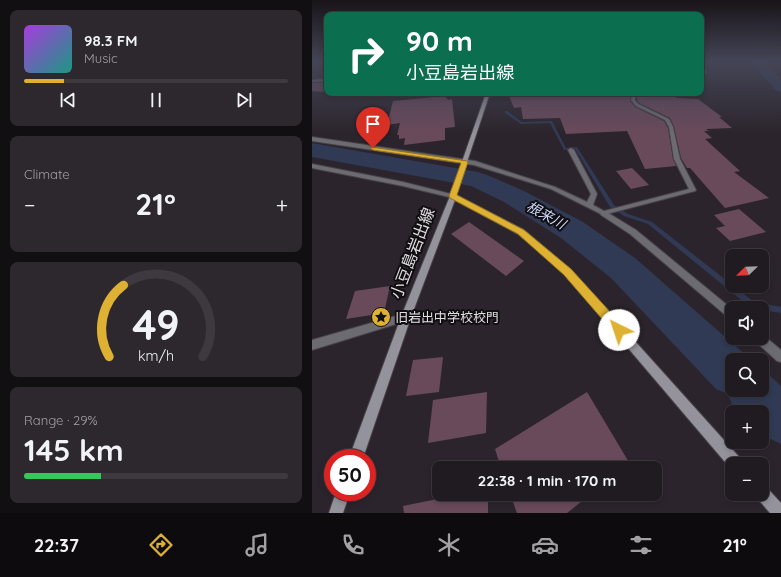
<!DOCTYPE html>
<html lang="en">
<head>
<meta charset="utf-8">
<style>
  :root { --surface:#201b21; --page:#2d282e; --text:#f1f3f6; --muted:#a2a1a5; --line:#3d393f; --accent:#deb133 }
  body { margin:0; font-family:Quicksand,"Noto Sans JP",sans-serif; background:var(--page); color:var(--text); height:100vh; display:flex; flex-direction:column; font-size:15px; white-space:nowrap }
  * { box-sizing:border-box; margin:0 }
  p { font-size:13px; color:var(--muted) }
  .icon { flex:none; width:22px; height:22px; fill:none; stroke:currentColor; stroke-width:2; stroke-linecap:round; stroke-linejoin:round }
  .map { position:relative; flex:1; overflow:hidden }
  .drawer { display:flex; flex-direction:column; gap:10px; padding:10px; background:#120f12; width:312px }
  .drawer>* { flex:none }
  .guide { position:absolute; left:12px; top:12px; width:380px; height:84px; border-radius:8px; box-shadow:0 2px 6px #0003,0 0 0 1px var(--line); background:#0b6e4f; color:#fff; overflow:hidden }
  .needle { width:26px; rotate:247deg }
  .fabs { position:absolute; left:413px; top:249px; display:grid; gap:8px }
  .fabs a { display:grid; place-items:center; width:44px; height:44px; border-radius:8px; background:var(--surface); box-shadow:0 2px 6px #0003,0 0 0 1px var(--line); font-size:20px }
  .speed { position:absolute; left:12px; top:449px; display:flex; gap:8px; font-size:20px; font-weight:700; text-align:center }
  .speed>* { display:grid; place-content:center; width:52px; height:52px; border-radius:50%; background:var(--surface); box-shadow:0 2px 6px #0003,0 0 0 1px var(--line); line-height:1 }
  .speed .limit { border:6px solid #d22; background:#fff; color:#111 }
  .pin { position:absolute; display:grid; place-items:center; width:34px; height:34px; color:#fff; margin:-41px -17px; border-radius:50% 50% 50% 0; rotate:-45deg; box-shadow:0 0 4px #0007 }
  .pin .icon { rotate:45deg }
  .me { position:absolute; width:44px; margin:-22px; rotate:319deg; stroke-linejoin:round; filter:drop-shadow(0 0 3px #0008) }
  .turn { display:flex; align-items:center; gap:14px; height:84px; padding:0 16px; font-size:18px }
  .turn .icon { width:52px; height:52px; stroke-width:2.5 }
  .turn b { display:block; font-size:28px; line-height:34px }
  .big { font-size:30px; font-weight:800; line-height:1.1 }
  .drawer .widget { flex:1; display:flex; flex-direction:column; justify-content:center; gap:6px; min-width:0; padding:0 14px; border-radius:8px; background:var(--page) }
  .drawer .dial { align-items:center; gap:0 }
  .dial svg { height:104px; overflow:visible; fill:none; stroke:var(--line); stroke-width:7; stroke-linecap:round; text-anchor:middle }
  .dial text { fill:var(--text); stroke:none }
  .song { display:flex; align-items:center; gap:12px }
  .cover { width:48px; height:48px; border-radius:6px; background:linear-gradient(135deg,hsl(280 70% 55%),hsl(170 70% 35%)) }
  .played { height:4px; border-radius:2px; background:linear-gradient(90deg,var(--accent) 15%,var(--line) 15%) }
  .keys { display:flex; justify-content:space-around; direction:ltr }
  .heat { display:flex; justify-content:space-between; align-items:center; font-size:22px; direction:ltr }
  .charge { height:6px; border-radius:3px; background:linear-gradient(90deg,#34c759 29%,var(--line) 0) }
  .trip { position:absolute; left:120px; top:461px; width:230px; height:40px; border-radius:8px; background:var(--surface); box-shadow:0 2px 6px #0003,0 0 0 1px var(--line); font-weight:800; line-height:40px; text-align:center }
  .menu { display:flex; height:64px; justify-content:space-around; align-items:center; background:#0d0b0d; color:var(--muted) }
  .menu .icon { width:28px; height:28px }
  .menu .on { color:var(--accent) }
  .menu b { font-size:18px; color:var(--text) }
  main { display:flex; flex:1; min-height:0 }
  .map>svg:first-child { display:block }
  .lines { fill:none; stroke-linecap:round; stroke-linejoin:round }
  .stream { fill:#303a54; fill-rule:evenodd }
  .river { fill:#303a54; fill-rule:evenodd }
  .building { fill:#694a5b }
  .minor-casing { stroke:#484249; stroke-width:2 }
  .tertiary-casing { stroke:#484249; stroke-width:2 }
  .secondary-casing { stroke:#484249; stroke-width:2 }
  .minor { fill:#6c6b71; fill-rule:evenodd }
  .tertiary { fill:#6c6b71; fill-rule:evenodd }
  .secondary { fill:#94929b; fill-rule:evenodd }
  .route { fill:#deb133; stroke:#907321 }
  .labels { text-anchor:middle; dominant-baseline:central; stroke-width:4; stroke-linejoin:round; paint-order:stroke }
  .poi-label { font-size:13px; fill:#e2dee3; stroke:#110e12; text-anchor:start }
  .water-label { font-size:14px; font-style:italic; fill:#cbd7f8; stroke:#110e12 }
  .near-street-label { font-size:16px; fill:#e2dee3; stroke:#110e12 }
</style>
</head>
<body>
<main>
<section class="drawer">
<div class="widget">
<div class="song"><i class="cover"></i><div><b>98.3 FM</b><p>Music</p></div></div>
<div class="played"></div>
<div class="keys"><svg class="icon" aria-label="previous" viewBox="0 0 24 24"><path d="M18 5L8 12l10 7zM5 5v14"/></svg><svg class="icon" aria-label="pause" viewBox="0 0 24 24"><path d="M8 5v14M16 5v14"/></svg><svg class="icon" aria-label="next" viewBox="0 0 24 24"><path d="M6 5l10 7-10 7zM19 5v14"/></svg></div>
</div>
<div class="widget"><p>Climate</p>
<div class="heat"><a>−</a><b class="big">21°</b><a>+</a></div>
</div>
<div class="widget dial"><svg viewBox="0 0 100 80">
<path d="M14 69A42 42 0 1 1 86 69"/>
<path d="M14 69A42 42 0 0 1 25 14" stroke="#deb133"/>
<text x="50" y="56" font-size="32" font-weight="700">49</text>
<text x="50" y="72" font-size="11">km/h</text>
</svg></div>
<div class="widget"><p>Range · 29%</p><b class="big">145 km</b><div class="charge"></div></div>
</section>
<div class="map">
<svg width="469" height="513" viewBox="0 0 469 513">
  <rect width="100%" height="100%" fill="#2b242c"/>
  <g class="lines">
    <path class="stream" d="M193 111H195L210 122 240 121 254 148 265 147 302 205 316 214 340 222 442 302 469 307V313L450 310V308H441L438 307 336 224 312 216 298 207 263 149 252 150 238 123 209 124 193 113Z"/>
    <g class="river">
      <path d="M438 62H451L469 79V92L464 90Z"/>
      <path d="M0 143 166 172 175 175 210 190 271 222 323 258 436 357 437 360H420V390H450V372L455 373 469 386V444L450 435V412H427L421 407 416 394 404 389 299 278 249 238 192 202 159 186 0 157Z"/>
    </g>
  </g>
  <g class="building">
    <path d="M15 82V92L0 91V83Z"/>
    <path d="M213 93H261L263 95H307L308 97 318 96V101L323 107 352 121 356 128 361 159 364 166 333 169 315 131 254 134 248 118 211 119 209 107 202 108 197 96 212 94Z"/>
    <path d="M359 94 365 98 386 99 410 117H407L420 128 394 129 397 131H392L400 138 393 139 428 171 422 172 457 198 413 208 378 168H375L369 158 362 127 358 118 327 103 325 100V96Z"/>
    <path d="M133 96 136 100 140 99 143 127 133 128V140L92 145 93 138 87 139V135H85L88 123 75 125 81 101Z"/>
    <path d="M320 168 337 185 319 189 304 171Z"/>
    <path d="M427 209 454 232 418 241 404 228 413 226 402 215Z"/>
    <path d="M157 222 212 261 194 276 139 234Z"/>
    <path d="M78 286 72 313 34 319 43 291Z"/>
    <path d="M131 357 127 392 94 396 101 360Z"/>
    <path d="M175 392 174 433 116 443 121 400Z"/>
    <path d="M275 392 318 464 313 468H189L183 449Z"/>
    <path d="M150 494H176V513H92L91 506Z"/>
    <path d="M198 494H279L255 513H205Z"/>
  </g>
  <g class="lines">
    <g class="minor-casing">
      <g id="minor">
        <path d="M389 66 394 71V73H389V71H390Z"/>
        <path d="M15 79V81L0 82V80Z"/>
        <path d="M145 93 143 94 94 96 92 95 114 93Z"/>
        <path d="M196 93H212L174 97 172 96Z"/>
        <path d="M320 93H324L323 100 326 104 357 119 361 127 368 159 384 190 383 191 291 215 239 189 162 165 0 141V137L163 161 243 187 275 202 279 194 256 150 259 148 262 150 285 194 281 205 292 211 377 189 362 159 357 127 353 120 324 106 319 100Z"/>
        <path d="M0 164 91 182 143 195 144 196 141 198 91 186 0 168Z"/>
        <path d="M94 313 97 314 99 317 97 320 0 350V340Z"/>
      </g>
    </g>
    <g class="tertiary-casing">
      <g id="tertiary">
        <path d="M289 211H293L324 230 420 309V319L417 318 318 234 289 215 288 213Z"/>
        <path d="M450 334 469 350V362L465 361 443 341 442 338H450Z"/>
      </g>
    </g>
    <g class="secondary-casing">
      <g id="secondary">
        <path d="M174 93H178L144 195 212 230 259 270 429 459 431 464H420L419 469 253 274 206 234 143 200 99 317 51 458H37L89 317 138 196Z"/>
        <path d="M450 486 455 488 469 503V513H458L445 498 443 494H450Z"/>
        <path d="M24 492H38L31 513H17Z"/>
      </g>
    </g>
    <use href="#minor" class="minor"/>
    <use href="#tertiary" class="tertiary"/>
    <use href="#secondary" class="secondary"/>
  </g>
  <linearGradient id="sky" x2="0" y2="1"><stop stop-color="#181418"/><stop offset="0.46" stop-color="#444556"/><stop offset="1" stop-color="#444556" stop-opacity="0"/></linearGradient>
  <rect width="469" height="134" fill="url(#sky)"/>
  <path class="route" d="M59 147 155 161 156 162 145 195 212 230 259 269 311 326 312 330 311 334 307 335 303 334 252 275 206 234 138 198 137 196 149 163 61 150 58 148Z"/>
  <defs>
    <g id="sight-disc" transform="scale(1)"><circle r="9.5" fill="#deb133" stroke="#110e12"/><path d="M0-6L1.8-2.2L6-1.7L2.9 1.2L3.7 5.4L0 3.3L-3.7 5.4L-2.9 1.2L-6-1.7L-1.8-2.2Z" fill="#111"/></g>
  </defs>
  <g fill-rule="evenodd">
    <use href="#sight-disc" x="69" y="317"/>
  </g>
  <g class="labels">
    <g class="poi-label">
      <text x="83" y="317">旧岩出中学校校門</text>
    </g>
    <g class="water-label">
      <text transform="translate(234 215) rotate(29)">根来川</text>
    </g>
    <g class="near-street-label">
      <text transform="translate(100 253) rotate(-69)">小豆島岩出線</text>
    </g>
  </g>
</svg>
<div class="fabs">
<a><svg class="needle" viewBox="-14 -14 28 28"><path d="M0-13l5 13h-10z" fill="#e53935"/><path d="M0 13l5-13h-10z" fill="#a2a1a5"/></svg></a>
<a><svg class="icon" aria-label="sound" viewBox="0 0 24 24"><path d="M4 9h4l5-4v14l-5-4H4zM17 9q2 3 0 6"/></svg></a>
<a><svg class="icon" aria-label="search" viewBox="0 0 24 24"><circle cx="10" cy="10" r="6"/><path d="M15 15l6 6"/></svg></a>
<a>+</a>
<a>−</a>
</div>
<div class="speed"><div class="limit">50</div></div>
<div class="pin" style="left:61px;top:148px;background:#d93025"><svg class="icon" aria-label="arrive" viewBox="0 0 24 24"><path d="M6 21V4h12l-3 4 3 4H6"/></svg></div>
<svg class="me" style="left:307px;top:330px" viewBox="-20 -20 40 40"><circle r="19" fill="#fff"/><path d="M0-13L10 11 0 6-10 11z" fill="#deb133"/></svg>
<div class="trip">22:38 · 1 min · 170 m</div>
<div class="guide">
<div class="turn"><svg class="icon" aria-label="right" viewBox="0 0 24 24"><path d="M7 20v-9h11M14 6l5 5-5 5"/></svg><div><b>90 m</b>小豆島岩出線</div></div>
</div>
</div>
</main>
<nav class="menu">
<b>22:37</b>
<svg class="icon on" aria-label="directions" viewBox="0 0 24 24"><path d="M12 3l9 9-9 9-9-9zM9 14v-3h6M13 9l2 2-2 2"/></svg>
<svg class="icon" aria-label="music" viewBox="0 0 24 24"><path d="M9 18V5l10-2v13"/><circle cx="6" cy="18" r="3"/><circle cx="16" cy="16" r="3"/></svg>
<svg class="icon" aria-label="phone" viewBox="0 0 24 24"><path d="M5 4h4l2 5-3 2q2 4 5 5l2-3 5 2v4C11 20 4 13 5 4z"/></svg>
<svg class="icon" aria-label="climate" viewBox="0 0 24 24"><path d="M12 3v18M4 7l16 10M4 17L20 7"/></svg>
<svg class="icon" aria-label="car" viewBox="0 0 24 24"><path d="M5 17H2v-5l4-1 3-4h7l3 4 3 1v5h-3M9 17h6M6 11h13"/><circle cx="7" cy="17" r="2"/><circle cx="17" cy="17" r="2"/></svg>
<svg class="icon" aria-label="filters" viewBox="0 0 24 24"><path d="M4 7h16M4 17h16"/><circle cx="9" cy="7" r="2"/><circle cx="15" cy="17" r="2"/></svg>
<b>21°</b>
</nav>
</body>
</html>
